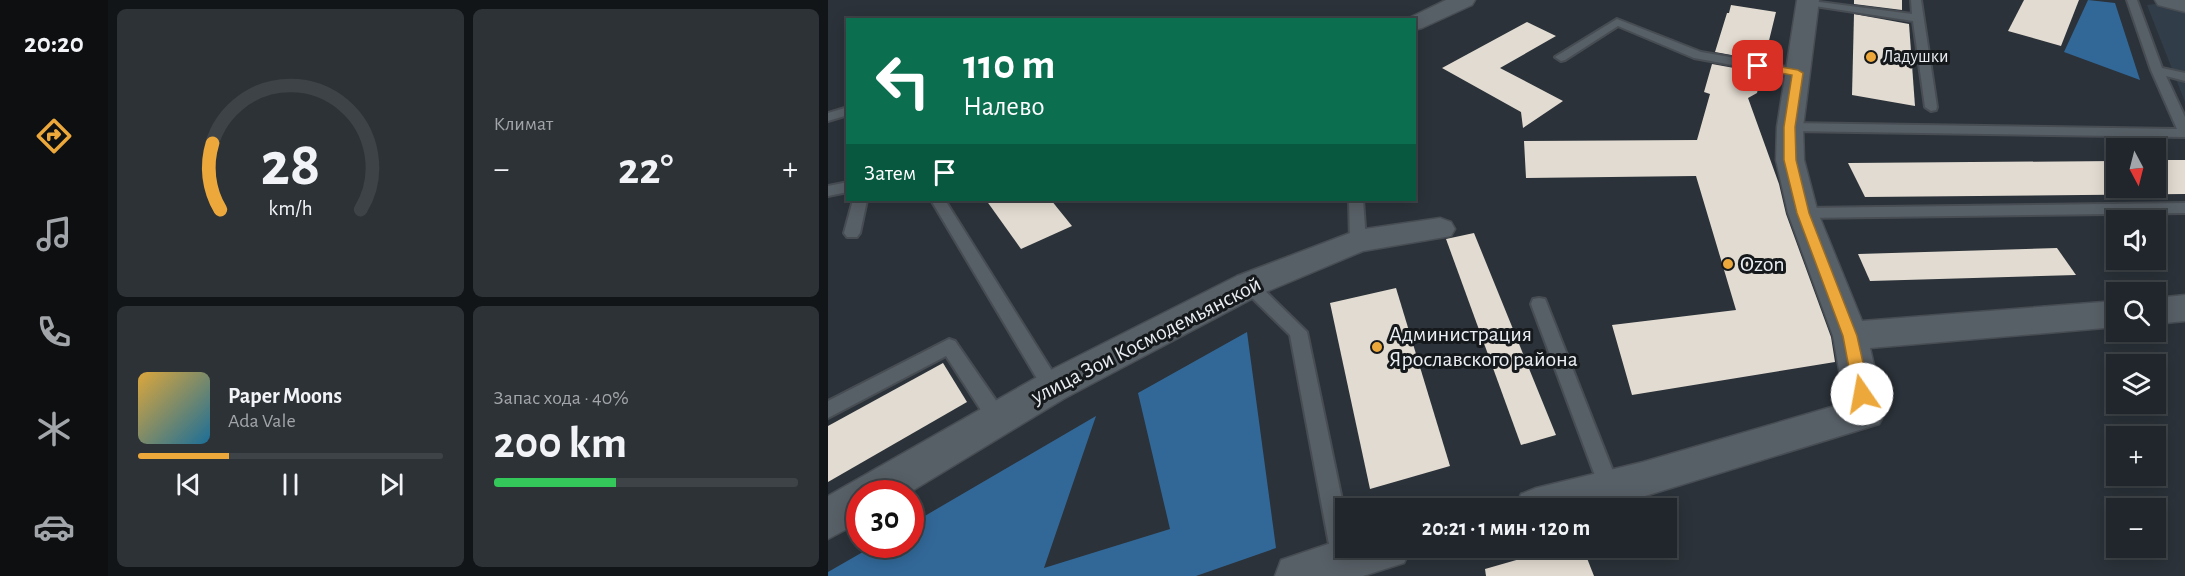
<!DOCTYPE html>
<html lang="ru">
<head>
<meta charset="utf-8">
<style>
  :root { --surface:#20262b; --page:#2d3237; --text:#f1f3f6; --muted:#a2a5a9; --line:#3d4347; --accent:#eda83b }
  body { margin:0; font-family:"Alegreya Sans",sans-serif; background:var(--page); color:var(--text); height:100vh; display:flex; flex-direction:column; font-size:22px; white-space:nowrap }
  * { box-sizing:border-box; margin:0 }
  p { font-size:20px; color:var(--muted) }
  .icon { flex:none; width:33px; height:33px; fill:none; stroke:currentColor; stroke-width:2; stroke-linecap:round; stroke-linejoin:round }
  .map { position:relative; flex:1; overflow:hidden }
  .drawer { display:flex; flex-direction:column; gap:9px; padding:9px; background:#121518; width:720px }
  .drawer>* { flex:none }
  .guide { position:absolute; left:18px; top:18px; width:570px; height:183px; border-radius:0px; box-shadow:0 3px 15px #0003,0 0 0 2px var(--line); background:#0b6e4f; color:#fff; overflow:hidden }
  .needle { width:39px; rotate:173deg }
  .buttons { position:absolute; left:1278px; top:138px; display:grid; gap:12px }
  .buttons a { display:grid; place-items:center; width:60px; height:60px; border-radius:0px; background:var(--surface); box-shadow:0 3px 15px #0003,0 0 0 2px var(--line); font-size:30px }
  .speed { position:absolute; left:18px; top:480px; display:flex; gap:12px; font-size:30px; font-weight:700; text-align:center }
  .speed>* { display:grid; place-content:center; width:78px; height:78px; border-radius:50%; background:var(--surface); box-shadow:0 3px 15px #0003,0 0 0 2px var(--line); line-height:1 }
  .speed .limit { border:9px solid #d22; background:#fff; color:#111 }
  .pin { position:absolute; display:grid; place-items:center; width:51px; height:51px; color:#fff; margin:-26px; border-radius:12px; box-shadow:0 3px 9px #0006 }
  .me { position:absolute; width:66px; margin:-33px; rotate:348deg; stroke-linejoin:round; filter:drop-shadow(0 0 4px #0008) }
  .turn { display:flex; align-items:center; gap:21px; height:126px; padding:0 18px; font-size:27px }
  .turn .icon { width:78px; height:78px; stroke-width:2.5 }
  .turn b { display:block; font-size:42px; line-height:51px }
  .then { display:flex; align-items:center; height:57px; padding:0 18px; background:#0003; gap:12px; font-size:22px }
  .big { font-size:45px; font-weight:700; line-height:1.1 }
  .drawer .card { flex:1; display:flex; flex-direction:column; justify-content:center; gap:9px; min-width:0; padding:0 21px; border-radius:9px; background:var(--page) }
  .drawer .dial { align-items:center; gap:0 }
  .dial svg { height:156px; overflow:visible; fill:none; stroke:var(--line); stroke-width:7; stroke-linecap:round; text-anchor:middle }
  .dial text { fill:var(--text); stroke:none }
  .song { display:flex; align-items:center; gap:18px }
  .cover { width:72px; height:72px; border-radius:9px; background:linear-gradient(135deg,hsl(40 70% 55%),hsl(200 70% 35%)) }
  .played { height:6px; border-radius:3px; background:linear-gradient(90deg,var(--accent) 30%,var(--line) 30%) }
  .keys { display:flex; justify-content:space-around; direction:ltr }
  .heat { display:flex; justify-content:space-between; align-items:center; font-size:33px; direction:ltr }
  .charge { height:9px; border-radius:4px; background:linear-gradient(90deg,#34c759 40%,var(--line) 0) }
  .drawer .tiles { flex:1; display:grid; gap:9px; grid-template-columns:repeat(2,1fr) }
  .trip { position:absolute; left:507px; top:498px; width:342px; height:60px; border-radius:0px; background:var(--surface); box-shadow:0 3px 15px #0003,0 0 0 2px var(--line); font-weight:700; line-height:60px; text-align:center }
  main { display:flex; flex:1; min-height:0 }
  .dock { display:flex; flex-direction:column; width:108px; justify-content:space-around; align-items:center; background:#0d0f11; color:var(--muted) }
  .dock .icon { width:42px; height:42px }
  .dock .selected { color:var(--accent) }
  .dock b { font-size:27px; color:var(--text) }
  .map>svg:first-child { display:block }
  .built { fill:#313d48 }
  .forest { fill:#326898 }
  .building { fill:#e2dbd1 }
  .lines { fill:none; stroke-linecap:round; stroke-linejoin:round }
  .lane-casing { stroke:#474d53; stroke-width:4 }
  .street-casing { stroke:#474d53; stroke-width:3 }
  .lane { fill:#586067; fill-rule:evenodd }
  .street { fill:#586067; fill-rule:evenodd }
  .route { fill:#eda83b; stroke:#9a6d26; stroke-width:1.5 }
  .poi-dot { fill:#eda83b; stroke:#16191c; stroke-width:2 }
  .labels { text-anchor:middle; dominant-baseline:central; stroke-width:6; stroke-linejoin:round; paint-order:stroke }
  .far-poi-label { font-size:18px; fill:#ebeff4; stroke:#16191c; text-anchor:start }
  .poi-label { font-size:22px; fill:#ebeff4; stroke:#16191c; text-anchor:start }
  .street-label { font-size:22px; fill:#ebeff4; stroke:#16191c }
</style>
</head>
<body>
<main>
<nav class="dock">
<b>20:20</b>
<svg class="icon selected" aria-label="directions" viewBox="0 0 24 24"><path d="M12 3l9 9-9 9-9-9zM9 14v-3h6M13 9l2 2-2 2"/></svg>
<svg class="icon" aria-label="music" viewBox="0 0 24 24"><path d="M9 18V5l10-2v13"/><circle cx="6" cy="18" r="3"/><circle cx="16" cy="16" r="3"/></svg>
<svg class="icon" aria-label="phone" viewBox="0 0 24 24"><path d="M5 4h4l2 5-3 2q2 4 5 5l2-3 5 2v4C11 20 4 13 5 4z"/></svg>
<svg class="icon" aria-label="climate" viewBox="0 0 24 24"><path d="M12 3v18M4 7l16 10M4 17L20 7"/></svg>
<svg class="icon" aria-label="car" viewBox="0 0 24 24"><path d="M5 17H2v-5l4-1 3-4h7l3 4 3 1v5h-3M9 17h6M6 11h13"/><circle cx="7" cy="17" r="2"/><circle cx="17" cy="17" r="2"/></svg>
</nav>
<section class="drawer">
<div class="tiles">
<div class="card dial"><svg viewBox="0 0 100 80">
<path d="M14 69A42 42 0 1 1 86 69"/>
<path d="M14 69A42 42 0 0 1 10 35" stroke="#eda83b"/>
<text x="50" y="56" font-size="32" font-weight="700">28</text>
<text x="50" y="72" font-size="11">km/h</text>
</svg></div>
<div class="card"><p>Климат</p>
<div class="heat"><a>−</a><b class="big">22°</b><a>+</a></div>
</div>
<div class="card">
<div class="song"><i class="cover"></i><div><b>Paper Moons</b><p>Ada Vale</p></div></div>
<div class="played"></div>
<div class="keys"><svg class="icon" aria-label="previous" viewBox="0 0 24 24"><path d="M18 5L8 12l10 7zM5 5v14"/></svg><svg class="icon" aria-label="pause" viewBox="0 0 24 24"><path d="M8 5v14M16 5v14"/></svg><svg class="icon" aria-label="next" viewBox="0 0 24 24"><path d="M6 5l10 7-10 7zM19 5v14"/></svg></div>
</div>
<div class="card"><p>Запас хода · 40%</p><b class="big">200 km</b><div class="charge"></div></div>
</div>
</section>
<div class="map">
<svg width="1357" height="576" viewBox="0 0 1357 576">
  <rect width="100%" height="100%" fill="#2b3239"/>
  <path class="built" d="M1334 3 1357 9V102L1319 5Z"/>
  <g class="forest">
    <path d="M1260 0 1287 3 1312 80 1236 52Z"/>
    <path d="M419 332 448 548 368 576H0V572L47 545 82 544 83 524 268 416 216 568 342 529 310 393Z"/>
  </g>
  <g class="building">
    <path d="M1026 0H1074V10L1026 4Z"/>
    <path d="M1196 0H1251L1233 46 1180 31Z"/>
    <path d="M903 5 948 12 936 61 887 52 899 13H901Z"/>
    <path d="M1026 14 1081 24 1087 106 1024 95Z"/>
    <path d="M699 22 728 36 672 68 735 101 695 128 693 112 614 68Z"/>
    <path d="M884 64 934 73 929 93 920 98 951 184 958 214 1003 337 1007 362 804 395 784 325 908 310 868 176 698 178 696 141 869 140 882 94 876 92Z"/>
    <path d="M1328 160H1357V194L1037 197 1020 163 1288 161V188H1328Z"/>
    <path d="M158 200H223L244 226 193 249Z"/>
    <path d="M646 233 728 435 693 445 618 239Z"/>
    <path d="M1229 248 1248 275 1042 281 1030 254Z"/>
    <path d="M568 288 622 466 542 489 502 303Z"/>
    <path d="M115 363 139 402 0 482V426Z"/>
    <path d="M730 548H755L766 576H658L657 569Z"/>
  </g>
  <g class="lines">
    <g class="lane-casing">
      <g id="lane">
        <path d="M976 0 1084 14 1083 0H1093L1109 107 1108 110 1103 111 1097 107 1085 21 980 5 976 4Z"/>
        <path d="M1299 0H1309L1334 68 1357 73V81L1338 76 1357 117V137L962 131 955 127 962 123 1349 129 1323 70Z"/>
        <path d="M789 19 873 52 970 69 976 73 970 77 866 58 790 26 737 60 733 61 727 57Z"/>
        <path d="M20 107V115L0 121V113Z"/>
        <path d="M20 182V192L0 196V186Z"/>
        <path d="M25 200H39L32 233 29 237H19L16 233Z"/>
        <path d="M103 200H117L231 382 233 387 231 392 224 395 217 392Z"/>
        <path d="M521 200H535L538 241 536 245H524L522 241Z"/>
        <path d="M1357 203V213L975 218 967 213 975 208Z"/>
        <path d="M421 279 427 281 479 332 518 519V548H523L526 560 523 568 515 571 507 568 504 560 462 335 415 289 413 285 415 281Z"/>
        <path d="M711 298 717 299 719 304 792 489 789 496 782 498 775 496 772 489 703 304 705 299Z"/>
        <path d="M121 339 127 341 176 412 179 418 176 424 169 426 162 424 118 356 0 418V401Z"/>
      </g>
    </g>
    <g class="street-casing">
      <g id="street">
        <path d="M618 0H647L644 5 594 28 586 30V20H577Z"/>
        <path d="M969 0H991L975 127 976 160 990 213 1034 321 1288 301V327L1042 348 1057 413 1051 424 778 508H687L693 494 708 488 815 462 1017 403 1005 336 960 213 948 160 949 127Z"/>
        <path d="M1327 0H1357V12L1330 5Z"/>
        <path d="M612 218 623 222 627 229 623 236 535 251 433 294 237 398 79 494H32V522L0 539V496L211 376 409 276 530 230Z"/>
        <path d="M1357 295V321L1328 324V298Z"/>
        <path d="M518 538V548H583L576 563 535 576H447L453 560Z"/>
      </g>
    </g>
    <use href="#lane" class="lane"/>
    <use href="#street" class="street"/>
  </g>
  <path class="route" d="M930 63 970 70 975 73 967 127 968 160 981 213 1029 336 1042 394 1039 398 1034 400 1029 398 1026 394 1015 336 969 213 956 160V127L964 75 926 68V64Z"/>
  <g class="poi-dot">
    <circle cx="1043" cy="57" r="6"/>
    <circle cx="900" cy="264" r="6"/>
    <circle cx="549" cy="347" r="6"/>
  </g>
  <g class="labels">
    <g class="far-poi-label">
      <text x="1055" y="57">Ладушки</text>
    </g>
    <g class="poi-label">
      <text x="912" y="264">Ozon</text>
      <text x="561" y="334">Администрация<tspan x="561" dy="25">Ярославского района</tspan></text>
    </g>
    <g class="street-label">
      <text transform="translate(318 340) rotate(-27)">улица Зои Космодемьянской</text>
    </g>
  </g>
</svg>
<div class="buttons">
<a><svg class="needle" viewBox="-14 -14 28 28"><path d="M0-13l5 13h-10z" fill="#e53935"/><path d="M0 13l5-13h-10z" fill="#a2a5a9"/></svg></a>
<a><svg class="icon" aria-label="sound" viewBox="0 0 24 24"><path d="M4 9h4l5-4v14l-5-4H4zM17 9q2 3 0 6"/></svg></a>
<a><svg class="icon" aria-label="search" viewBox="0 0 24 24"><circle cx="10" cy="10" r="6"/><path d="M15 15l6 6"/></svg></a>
<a><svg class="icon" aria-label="layers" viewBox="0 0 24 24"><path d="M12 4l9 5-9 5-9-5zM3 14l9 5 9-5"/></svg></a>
<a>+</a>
<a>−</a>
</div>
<div class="speed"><div class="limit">30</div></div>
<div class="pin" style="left:930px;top:66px;background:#d93025"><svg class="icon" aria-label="arrive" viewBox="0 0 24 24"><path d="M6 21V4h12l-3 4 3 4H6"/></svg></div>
<svg class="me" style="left:1034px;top:394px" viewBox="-20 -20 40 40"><circle r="19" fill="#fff"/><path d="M0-13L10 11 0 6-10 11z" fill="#eda83b"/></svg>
<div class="trip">20:21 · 1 мин · 120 m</div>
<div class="guide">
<div class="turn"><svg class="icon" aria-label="left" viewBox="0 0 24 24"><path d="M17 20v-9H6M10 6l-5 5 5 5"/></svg><div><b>110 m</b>Налево</div></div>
<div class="then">Затем<svg class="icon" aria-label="arrive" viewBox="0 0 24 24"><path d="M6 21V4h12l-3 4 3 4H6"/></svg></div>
</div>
</div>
</main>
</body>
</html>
